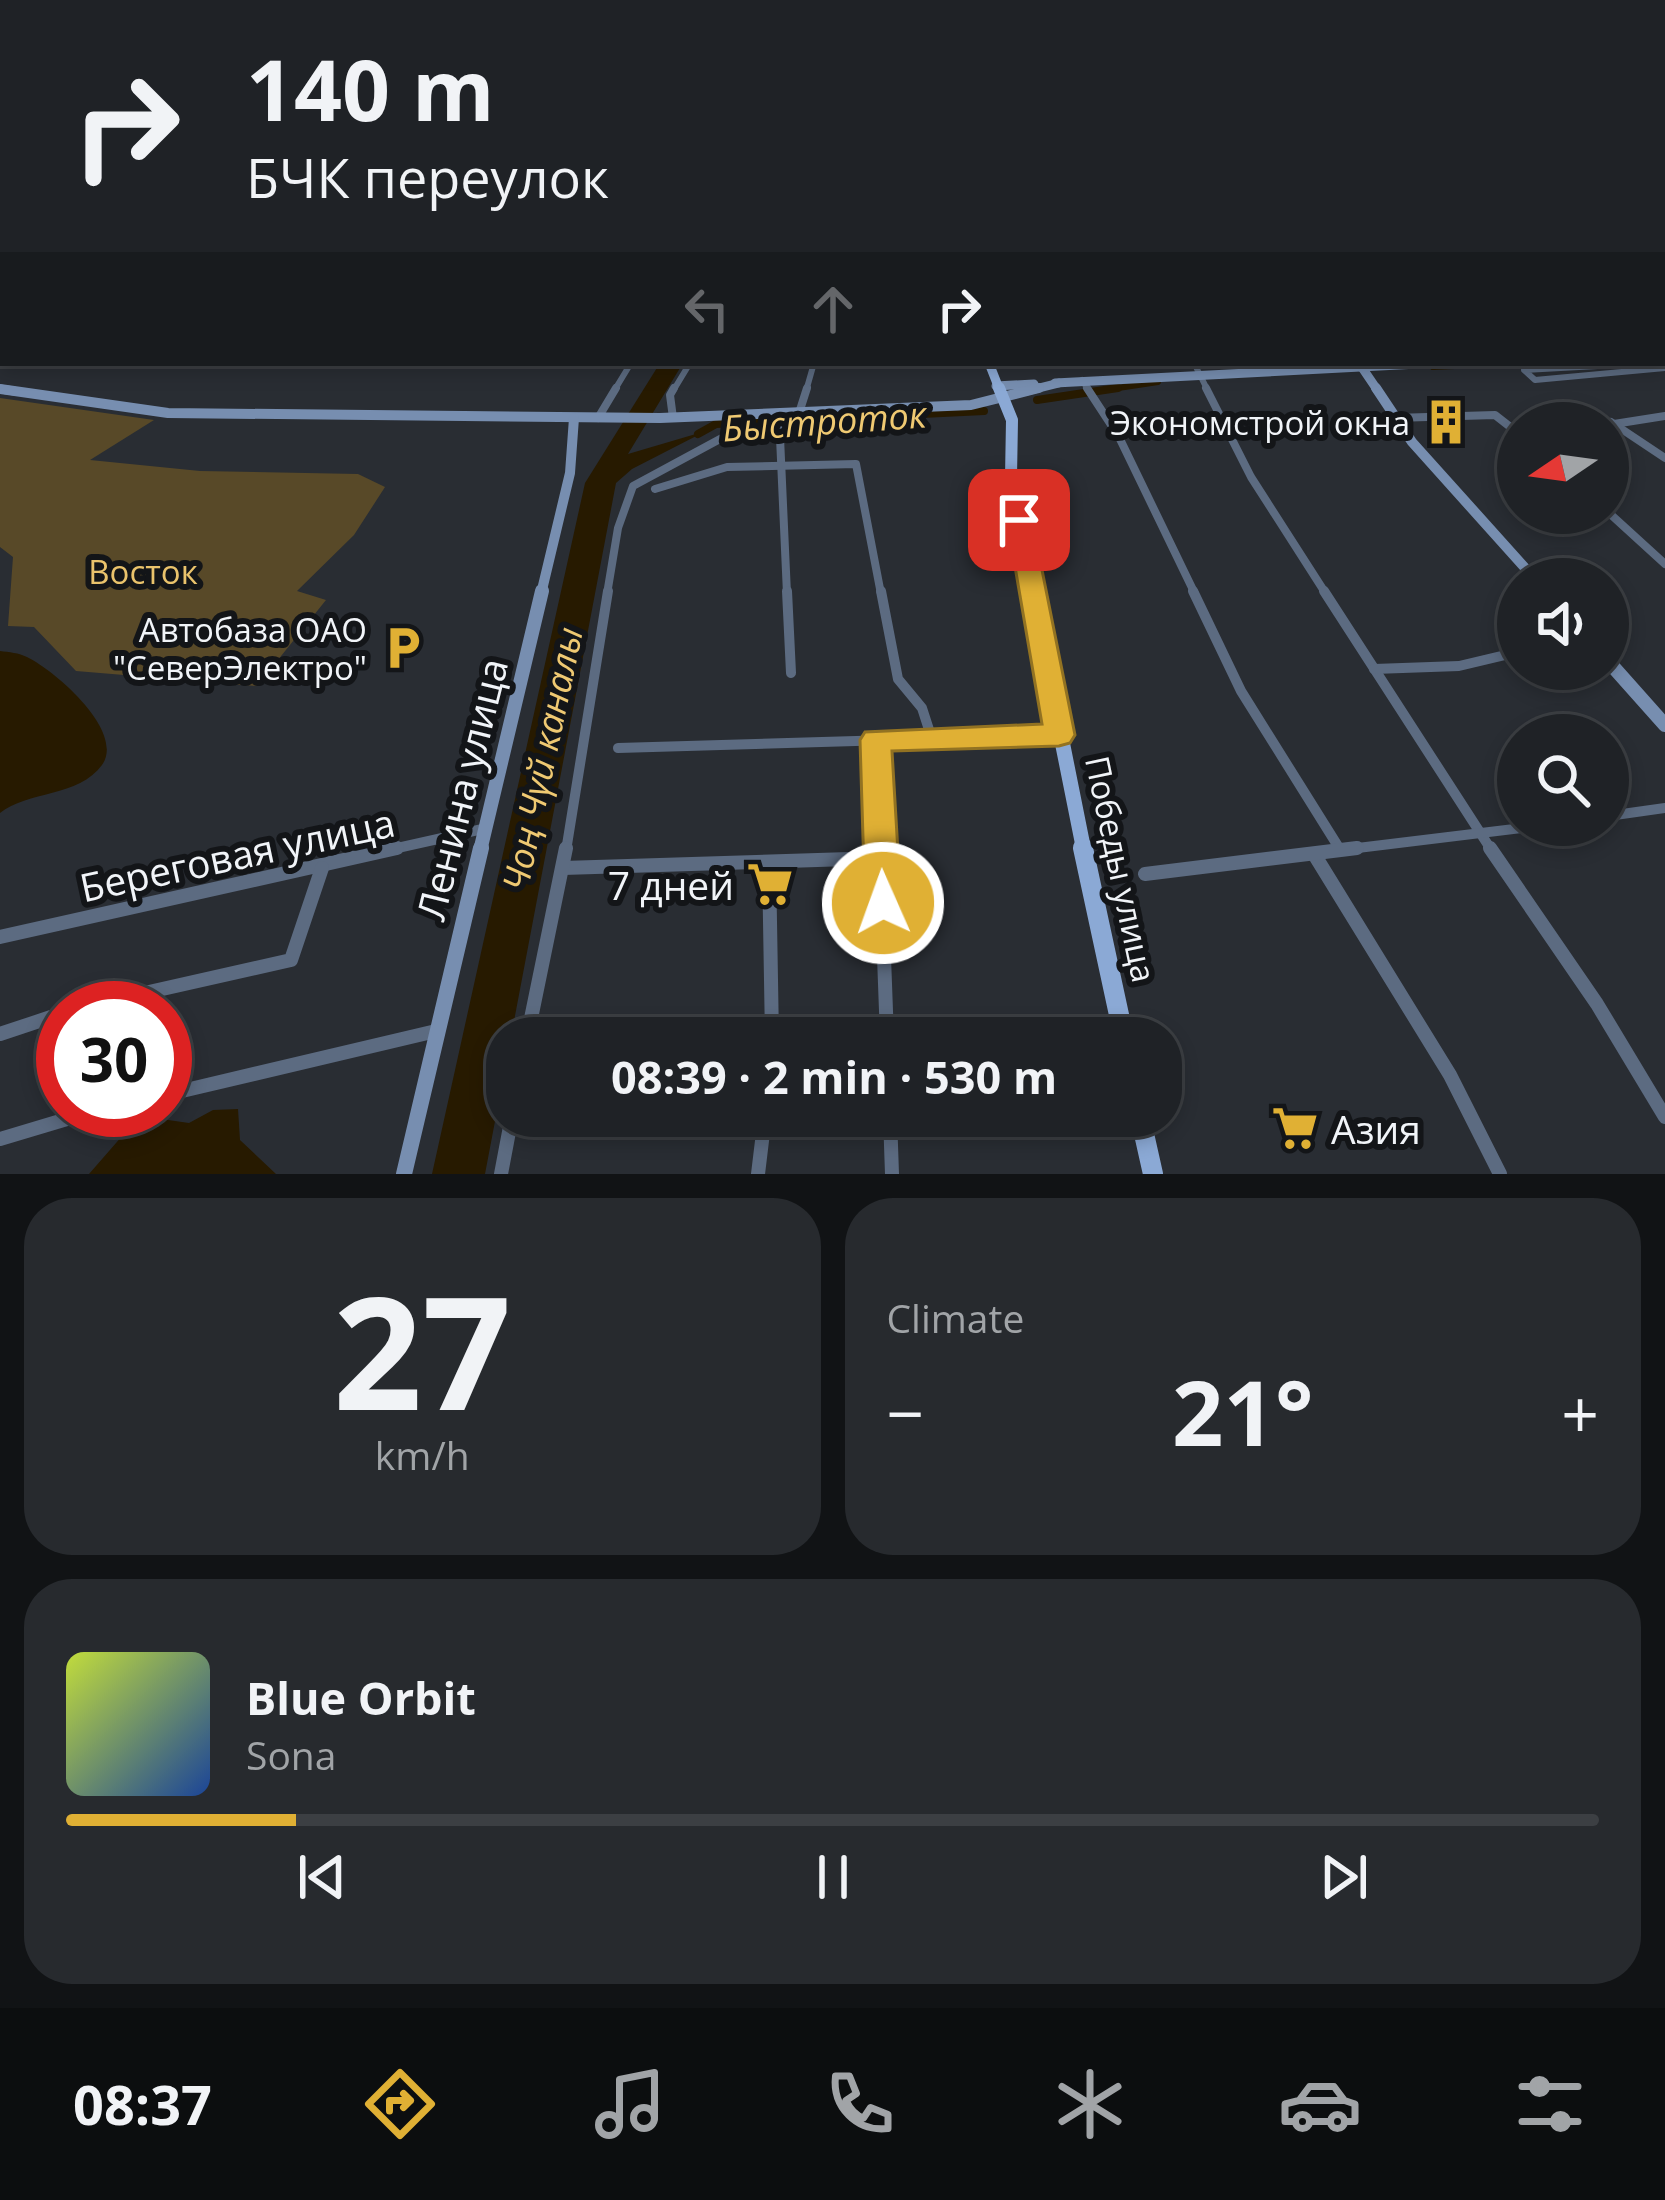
<!DOCTYPE html>
<html lang="en">
<head>
<meta charset="utf-8">
<style>
  :root { --surface:#1f2226; --page:#272a2e; --text:#f1f3f6; --muted:#a1a4a7; --line:#3c3f43; --accent:#e0b034 }
  body { margin:0; font-family:"Open Sans",sans-serif; background:var(--page); color:var(--text); height:100vh; display:flex; flex-direction:column; font-size:45px; white-space:nowrap }
  * { box-sizing:border-box; margin:0 }
  p { font-size:39px; color:var(--muted) }
  .icon { flex:none; width:66px; height:66px; fill:none; stroke:currentColor; stroke-width:2; stroke-linecap:round; stroke-linejoin:round }
  .map { position:relative; height:1174px; overflow:hidden }
  .drawer { display:flex; flex-direction:column; gap:24px; padding:24px; background:#111315; flex:1 }
  .drawer>* { flex:none }
  .hud { position:absolute; left:0px; top:0px; width:1665px; height:366px; box-shadow:0 6px 18px #0003,0 0 0 3px var(--line); background:#1f2226; color:var(--text); overflow:hidden }
  .needle { width:78px; rotate:257deg }
  .controls { position:absolute; left:1497px; top:402px; display:grid; gap:24px }
  .controls a { display:grid; place-items:center; width:132px; height:132px; border-radius:50%; background:var(--surface); box-shadow:0 6px 18px #0003,0 0 0 3px var(--line); font-size:60px }
  .speed { position:absolute; left:36px; top:981px; display:flex; gap:24px; font-size:60px; font-weight:700; text-align:center }
  .speed>* { display:grid; place-content:center; width:156px; height:156px; border-radius:50%; background:var(--surface); box-shadow:0 6px 18px #0003,0 0 0 3px var(--line); line-height:1 }
  .speed .limit { border:18px solid #d22; background:#fff; color:#111 }
  .pin { position:absolute; display:grid; place-items:center; width:102px; height:102px; color:#fff; margin:-51px; border-radius:24px; box-shadow:0 6px 18px #0006 }
  .me { position:absolute; width:132px; margin:-66px; rotate:358deg; stroke-linejoin:round; filter:drop-shadow(0 0 9px #0008) }
  .turn { display:flex; align-items:center; gap:42px; height:252px; padding:0 48px; font-size:54px }
  .turn .icon { width:156px; height:156px; stroke-width:2.5 }
  .turn b { display:block; font-size:84px; line-height:102px }
  .lanes { display:flex; align-items:center; height:114px; padding:0 48px; background:#0003; justify-content:center; gap:60px; direction:ltr }
  .lanes .off { opacity:.35 }
  .big { font-size:90px; font-weight:700; line-height:1.1 }
  .drawer .widget { flex:1; display:flex; flex-direction:column; justify-content:center; gap:18px; min-width:0; padding:0 42px; border-radius:48px; background:var(--page) }
  .drawer .dial { align-items:center; gap:0 }
  .dial b { font-size:156px; line-height:1 }
  .song { display:flex; align-items:center; gap:36px }
  .cover { width:144px; height:144px; border-radius:18px; background:linear-gradient(135deg,hsl(70 70% 55%),hsl(220 70% 35%)) }
  .played { height:12px; border-radius:6px; background:linear-gradient(90deg,var(--accent) 15%,var(--line) 15%) }
  .keys { display:flex; justify-content:space-around; direction:ltr }
  .heat { display:flex; justify-content:space-between; align-items:center; font-size:66px; direction:ltr }
  .drawer .tiles { flex:1; display:grid; gap:24px; grid-template-columns:1fr 1fr }
  .widget:last-child { grid-column:span 2 }
  .trip { position:absolute; left:486px; top:1017px; width:696px; height:120px; border-radius:48px; background:var(--surface); box-shadow:0 6px 18px #0003,0 0 0 3px var(--line); font-weight:700; line-height:120px; text-align:center }
  .menu { display:flex; height:192px; justify-content:space-around; align-items:center; background:#0c0e0f; color:var(--muted) }
  .menu .icon { width:84px; height:84px }
  .menu .active { color:var(--accent) }
  .menu b { font-size:54px; color:var(--text) }
  .map>svg:first-child { display:block }
  .green { fill:#584928 }
  .water { fill:#271a00 }
  .lines { fill:none; stroke-linecap:round; stroke-linejoin:round }
  .canal-far1 { stroke:#271a00; stroke-width:6 }
  .canal { stroke:#271a00; stroke-width:8 }
  .street-far4 { stroke:#5c6b81; stroke-width:4.5 }
  .street-far3 { stroke:#5c6b81; stroke-width:6 }
  .street-far2 { stroke:#5c6b81; stroke-width:8 }
  .street-far1 { stroke:#5c6b81; stroke-width:10 }
  .street { stroke:#5c6b81; stroke-width:14 }
  .secondary-far3 { stroke:#778eb0; stroke-width:9 }
  .secondary-far2 { stroke:#778eb0; stroke-width:10 }
  .secondary-far1 { stroke:#778eb0; stroke-width:14 }
  .secondary { stroke:#778eb0; stroke-width:16 }
  .primary-far3 { stroke:#8ba9d5; stroke-width:9 }
  .primary-far2 { stroke:#8ba9d5; stroke-width:12 }
  .primary-far1 { stroke:#8ba9d5; stroke-width:15 }
  .primary { stroke:#8ba9d5; stroke-width:20 }
  .route { fill:#e0b034; stroke:#927222; stroke-width:3 }
  .labels { text-anchor:middle; dominant-baseline:central; stroke-width:12; stroke-linejoin:round; paint-order:stroke }
  .poi-label { font-size:33px; fill:#f1f4f8; stroke:#131518; text-anchor:end }
  .park-label { font-size:33px; fill:#eac36c; stroke:#131518 }
  .street-label { font-size:33px; fill:#f1f4f8; stroke:#131518 }
  .water-label { font-size:36px; font-style:italic; fill:#efc972; stroke:#131518 }
  .near-street-label { font-size:39px; fill:#f1f4f8; stroke:#131518 }
  .near-poi-label { font-size:39px; fill:#f1f4f8; stroke:#131518; text-anchor:end }
</style>
</head>
<body>
<div class="map">
<svg width="1665" height="1174" viewBox="0 0 1665 1174">
  <rect width="100%" height="100%" fill="#292d33"/>
  <path class="green" d="M0 398 154 420 90 460 200 471 358 474 385 487 354 535 297 591 326 600 257 686 76 671 34 627 8 626 13 557 0 547Z"/>
  <g class="water">
    <path d="M660 363H683L628 454 706 431 632 469 616 483 485 1174H432L585 483Z"/>
    <path d="M0 651C9 652 19 653 27 657 54 670 126 731 102 765 79 797 27 791 0 813Z"/>
    <path d="M238 1109 240 1140 276 1174H89L123 1135 161 1119 189 1123 213 1110Z"/>
  </g>
  <g class="lines">
    <g class="canal-far1">
      <path d="M1433 367 1517 363"/>
      <path d="M1098 391 1158 382"/>
    </g>
    <g class="canal">
      <path d="M1037 400 1118 388"/>
      <path d="M698 434 716 424 984 411"/>
    </g>
    <g class="street-far4">
      <path d="M966 0 970 3"/>
      <path d="M1038 0H1137"/>
      <path d="M1303 0 1316 3"/>
      <path d="M1512 0 1516 3"/>
      <path d="M1536 0 1540 3"/>
      <path d="M1152 1 1226 0"/>
      <path d="M799 3 807 0"/>
      <path d="M1575 3 1621 0"/>
    </g>
    <g class="street-far3">
      <path d="M1194 363 1208 391"/>
      <path d="M1653 363 1524 370 1535 380 1665 368"/>
      <path d="M1082 380 1089 391"/>
      <path d="M614 391 631 363"/>
      <path d="M673 391 690 363"/>
      <path d="M806 391 814 363"/>
    </g>
    <g class="street-far2">
      <path d="M1087 388 1119 437 1195 594"/>
      <path d="M1206 388 1251 477 1326 594"/>
      <path d="M799 413 807 388"/>
      <path d="M779 415 787 594"/>
      <path d="M598 418 616 388"/>
      <path d="M673 418 670 395 674 388"/>
      <path d="M1394 418 1495 415 1518 433"/>
      <path d="M1611 422 1665 458"/>
      <path d="M1614 424 1665 416"/>
      <path d="M655 489 727 467 856 464 881 594"/>
      <path d="M1608 512 1665 564"/>
      <path d="M607 594 618 528 633 486 733 432 776 428"/>
    </g>
    <g class="street-far1">
      <path d="M787 591 791 673"/>
      <path d="M881 591 898 679 922 708 932 739"/>
      <path d="M1193 591 1241 691 1341 851"/>
      <path d="M1324 591 1492 851"/>
      <path d="M1374 669 1459 666 1518 652"/>
      <path d="M876 740 880 851"/>
      <path d="M618 748 1059 735"/>
      <path d="M1608 816 1665 808"/>
      <path d="M384 851 487 828"/>
      <path d="M566 851 608 591"/>
      <path d="M1333 851 1547 825"/>
    </g>
    <g class="street">
      <path d="M880 848 887 1038"/>
      <path d="M1490 848 1597 1004 1665 1117"/>
      <path d="M1314 854 1450 1075 1500 1174"/>
      <path d="M769 863 772 1038"/>
      <path d="M563 868 881 858"/>
      <path d="M1145 874 1357 848"/>
      <path d="M0 937 397 848"/>
      <path d="M78 1008 291 960 322 868"/>
      <path d="M0 1034 63 1013"/>
      <path d="M527 1038 566 848"/>
      <path d="M165 1095 436 1031"/>
      <path d="M890 1116 892 1174"/>
      <path d="M0 1139 97 1110"/>
      <path d="M501 1174 512 1116"/>
      <path d="M758 1174 765 1116"/>
    </g>
    <g class="secondary-far3">
      <path d="M1359 363 1378 391"/>
      <path d="M1055 383 1437 363"/>
      <path d="M996 386 1034 384"/>
      <path d="M0 389 14 391"/>
      <path d="M1027 391 1059 383"/>
    </g>
    <g class="secondary-far2">
      <path d="M1376 388 1412 442 1535 579"/>
      <path d="M0 389 168 413 660 418 971 405 1039 388"/>
      <path d="M541 594 570 473 574 418"/>
    </g>
    <g class="secondary-far1">
      <path d="M1608 661 1665 725"/>
      <path d="M480 851 542 591"/>
    </g>
    <path class="secondary" d="M404 1174 481 848"/>
    <path class="primary-far3" d="M989 363 1000 391"/>
    <path class="primary-far2" d="M999 388 1012 420 1011 477 1033 594"/>
    <path class="primary-far1" d="M1032 591 1084 851"/>
    <g class="primary">
      <path d="M1083 848 1124 1038"/>
      <path d="M1140 1116 1153 1174"/>
    </g>
  </g>
  <path class="route" d="M1019 512 1032 520 1075 735 1070 743 1059 746 892 751 901 903 895 914 883 918 870 914 865 903 860 740 865 732 1042 724 1007 520Z"/>
  <defs>
    <g id="building-bare" transform="scale(3.6)"><path d="M-4-6H4V6H1V3H-1V6H-4ZM-2.5-4.3h1.7v1.8h-1.7ZM.8-4.3h1.7v1.8H.8ZM-2.5-1h1.7V.8h-1.7ZM.8-1h1.7V.8H.8Z" fill="#e0b034" stroke="#131518" stroke-width="2.5" paint-order="stroke"/></g>
    <g id="parking-bare" transform="scale(3.6)"><path d="M-3.5-5.5H1a3.5 3.5 0 0 1 0 7H-1V5.5H-3.5ZM-1-3.4V-.6H.8a1.4 1.4 0 0 0 0-2.8Z" fill="#e0b034" stroke="#131518" stroke-width="2.5" paint-order="stroke"/></g>
    <g id="supermarket-bare" transform="scale(3.6)"><path d="M-6-5.5h2.5l.6 2H6L4.5 2H-2.5L-4.4-4H-6ZM-1.5 3.2a1.3 1.3 0 1 0 .1 0ZM3 3.2a1.3 1.3 0 1 0 .1 0Z" fill="#e0b034" stroke="#131518" stroke-width="2.5" paint-order="stroke"/></g>
  </defs>
  <g fill-rule="evenodd">
    <use href="#building-bare" x="1446" y="422"/>
    <use href="#parking-bare" x="403" y="648"/>
    <use href="#supermarket-bare" x="770" y="884"/>
    <use href="#supermarket-bare" x="1295" y="1128"/>
  </g>
  <g class="labels">
    <g class="poi-label">
      <text x="1410" y="422">Экономстрой окна</text>
      <text x="367" y="629">Автобаза ОАО<tspan x="367" dy="38">"СеверЭлектро"</tspan></text>
    </g>
    <g class="park-label">
      <text x="143" y="571">Восток</text>
    </g>
    <g class="street-label">
      <text transform="translate(1121 869) rotate(78)">Победы улица</text>
    </g>
    <g class="water-label">
      <text transform="translate(824 421) rotate(-4)">Быстроток</text>
      <text transform="translate(542 759) rotate(-78)">Чоң Чүй каналы</text>
    </g>
    <g class="near-street-label">
      <text transform="translate(461 789) rotate(-76)">Ленина улица</text>
      <text transform="translate(237 854) rotate(-12)">Береговая улица</text>
    </g>
    <g class="near-poi-label">
      <text x="734" y="884">7 дней</text>
      <text x="1331" y="1128" text-anchor="start">Азия</text>
    </g>
  </g>
</svg>
<div class="controls">
<a><svg class="needle" viewBox="-14 -14 28 28"><path d="M0-13l5 13h-10z" fill="#e53935"/><path d="M0 13l5-13h-10z" fill="#a1a4a7"/></svg></a>
<a><svg class="icon" aria-label="sound" viewBox="0 0 24 24"><path d="M4 9h4l5-4v14l-5-4H4zM17 9q2 3 0 6"/></svg></a>
<a><svg class="icon" aria-label="search" viewBox="0 0 24 24"><circle cx="10" cy="10" r="6"/><path d="M15 15l6 6"/></svg></a>
</div>
<div class="speed"><div class="limit">30</div></div>
<div class="pin" style="left:1019px;top:520px;background:#d93025"><svg class="icon" aria-label="arrive" viewBox="0 0 24 24"><path d="M6 21V4h12l-3 4 3 4H6"/></svg></div>
<svg class="me" style="left:883px;top:903px" viewBox="-20 -20 40 40"><circle r="17" fill="#e0b034" stroke="#fff" stroke-width="3"/><path d="M0-11L8 9 0 5-8 9z" fill="#fff"/></svg>
<div class="trip">08:39 · 2 min · 530 m</div>
<div class="hud">
<div class="turn"><svg class="icon" aria-label="right" viewBox="0 0 24 24"><path d="M7 20v-9h11M14 6l5 5-5 5"/></svg><div><b>140 m</b>БЧК переулок</div></div>
<div class="lanes"><svg class="icon off" aria-label="left" viewBox="0 0 24 24"><path d="M17 20v-9H6M10 6l-5 5 5 5"/></svg><svg class="icon off" aria-label="ahead" viewBox="0 0 24 24"><path d="M12 20V5M6 11l6-6 6 6"/></svg><svg class="icon" aria-label="right" viewBox="0 0 24 24"><path d="M7 20v-9h11M14 6l5 5-5 5"/></svg></div>
</div>
</div>
<section class="drawer">
<div class="tiles">
<div class="widget dial"><b>27</b><p>km/h</p></div>
<div class="widget"><p>Climate</p>
<div class="heat"><a>−</a><b class="big">21°</b><a>+</a></div>
</div>
<div class="widget">
<div class="song"><i class="cover"></i><div><b>Blue Orbit</b><p>Sona</p></div></div>
<div class="played"></div>
<div class="keys"><svg class="icon" aria-label="previous" viewBox="0 0 24 24"><path d="M18 5L8 12l10 7zM5 5v14"/></svg><svg class="icon" aria-label="pause" viewBox="0 0 24 24"><path d="M8 5v14M16 5v14"/></svg><svg class="icon" aria-label="next" viewBox="0 0 24 24"><path d="M6 5l10 7-10 7zM19 5v14"/></svg></div>
</div>
</div>
</section>
<nav class="menu">
<b>08:37</b>
<svg class="icon active" aria-label="directions" viewBox="0 0 24 24"><path d="M12 3l9 9-9 9-9-9zM9 14v-3h6M13 9l2 2-2 2"/></svg>
<svg class="icon" aria-label="music" viewBox="0 0 24 24"><path d="M9 18V5l10-2v13"/><circle cx="6" cy="18" r="3"/><circle cx="16" cy="16" r="3"/></svg>
<svg class="icon" aria-label="phone" viewBox="0 0 24 24"><path d="M5 4h4l2 5-3 2q2 4 5 5l2-3 5 2v4C11 20 4 13 5 4z"/></svg>
<svg class="icon" aria-label="climate" viewBox="0 0 24 24"><path d="M12 3v18M4 7l16 10M4 17L20 7"/></svg>
<svg class="icon" aria-label="car" viewBox="0 0 24 24"><path d="M5 17H2v-5l4-1 3-4h7l3 4 3 1v5h-3M9 17h6M6 11h13"/><circle cx="7" cy="17" r="2"/><circle cx="17" cy="17" r="2"/></svg>
<svg class="icon" aria-label="filters" viewBox="0 0 24 24"><path d="M4 7h16M4 17h16"/><circle cx="9" cy="7" r="2"/><circle cx="15" cy="17" r="2"/></svg>
</nav>
</body>
</html>
